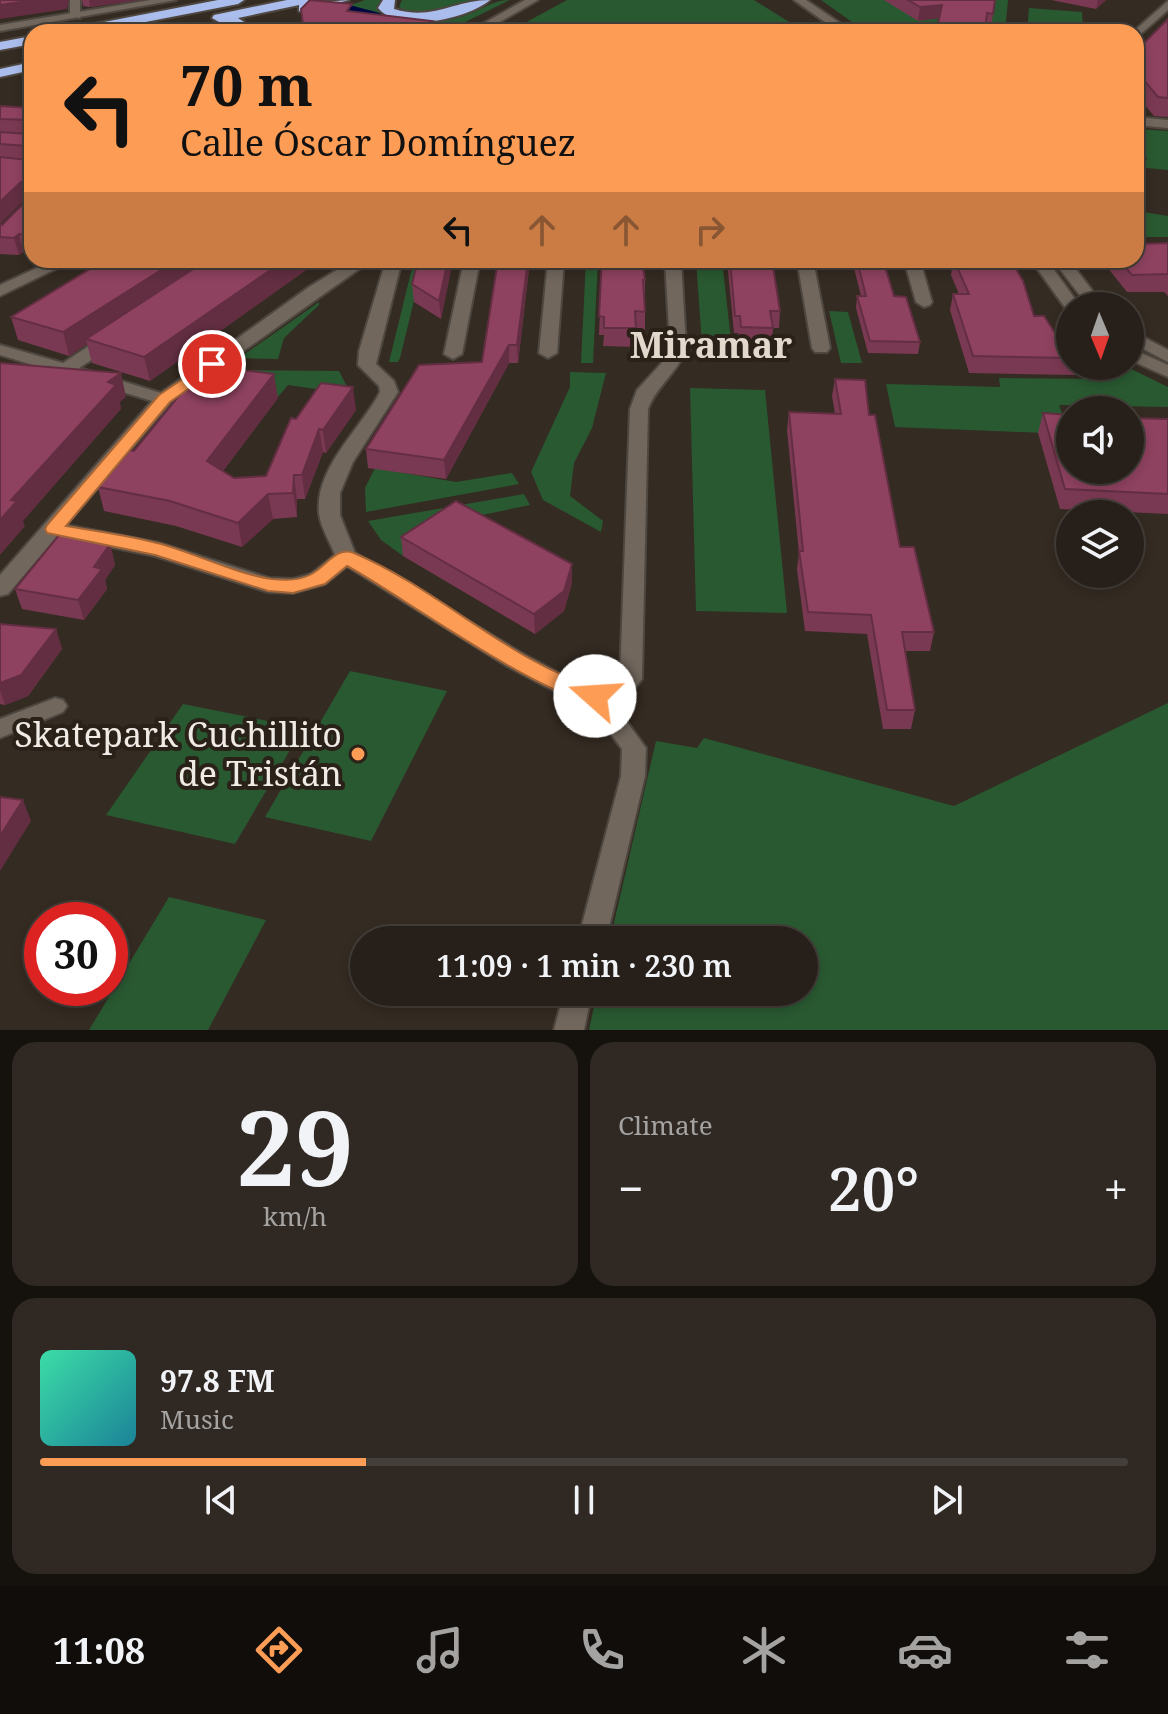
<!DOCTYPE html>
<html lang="en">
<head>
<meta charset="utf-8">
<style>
  :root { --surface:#27201a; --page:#2f2823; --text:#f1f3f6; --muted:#a4a3a2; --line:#433e39; --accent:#fd9c55 }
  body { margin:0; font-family:"Noto Serif",serif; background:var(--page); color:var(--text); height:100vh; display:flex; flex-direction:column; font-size:30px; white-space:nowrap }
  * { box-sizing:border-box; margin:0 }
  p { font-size:26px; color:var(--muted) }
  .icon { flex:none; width:44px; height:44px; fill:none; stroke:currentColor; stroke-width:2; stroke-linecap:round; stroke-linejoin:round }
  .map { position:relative; height:1030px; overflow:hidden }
  .panel { display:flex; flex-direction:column; gap:12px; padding:12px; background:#15120e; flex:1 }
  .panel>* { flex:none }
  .top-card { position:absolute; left:24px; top:24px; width:1120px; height:244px; border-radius:24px; box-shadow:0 4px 12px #0003,0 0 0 2px var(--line); background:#fd9c55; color:#111; overflow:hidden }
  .needle { width:52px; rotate:178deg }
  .fabs { position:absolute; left:1056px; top:292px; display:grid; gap:16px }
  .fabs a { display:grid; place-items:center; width:88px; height:88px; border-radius:50%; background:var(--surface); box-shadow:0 4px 12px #0003,0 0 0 2px var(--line); font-size:40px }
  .speed { position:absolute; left:24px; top:902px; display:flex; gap:16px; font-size:40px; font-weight:700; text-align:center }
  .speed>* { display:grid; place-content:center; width:104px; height:104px; border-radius:50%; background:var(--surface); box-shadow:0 4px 12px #0003,0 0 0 2px var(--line); line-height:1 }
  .speed .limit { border:12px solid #d22; background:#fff; color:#111 }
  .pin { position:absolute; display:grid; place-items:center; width:68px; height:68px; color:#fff; margin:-34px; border:4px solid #fff; border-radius:50%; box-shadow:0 2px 8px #0007 }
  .me { position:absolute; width:88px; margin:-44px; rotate:289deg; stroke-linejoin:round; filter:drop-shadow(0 0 6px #0008) }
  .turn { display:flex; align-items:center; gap:28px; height:168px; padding:0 24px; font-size:36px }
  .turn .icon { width:104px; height:104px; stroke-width:2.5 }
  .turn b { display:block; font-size:56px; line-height:68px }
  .lanes { display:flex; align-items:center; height:76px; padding:0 24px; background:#0003; justify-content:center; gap:40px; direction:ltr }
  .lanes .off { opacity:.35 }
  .big { font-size:60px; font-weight:600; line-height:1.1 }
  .panel .card { flex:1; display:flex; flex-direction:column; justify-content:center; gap:12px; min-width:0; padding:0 28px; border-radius:24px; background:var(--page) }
  .panel .dial { align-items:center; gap:0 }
  .dial b { font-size:104px; line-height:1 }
  .song { display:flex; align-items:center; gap:24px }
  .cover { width:96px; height:96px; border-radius:12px; background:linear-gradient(135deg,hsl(160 70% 55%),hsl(190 70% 35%)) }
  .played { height:8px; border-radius:4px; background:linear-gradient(90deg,var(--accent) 30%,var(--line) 30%) }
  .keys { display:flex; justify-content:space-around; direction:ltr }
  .heat { display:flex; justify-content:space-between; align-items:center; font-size:44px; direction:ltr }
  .panel .tiles { flex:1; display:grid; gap:12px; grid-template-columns:1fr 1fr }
  .card:last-child { grid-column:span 2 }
  .trip { position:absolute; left:350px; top:926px; width:468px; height:80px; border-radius:40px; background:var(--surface); box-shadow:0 4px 12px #0003,0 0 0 2px var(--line); font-weight:600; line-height:80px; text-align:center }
  .dock { display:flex; height:128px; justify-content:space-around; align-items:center; background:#100d0a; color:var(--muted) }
  .dock .icon { width:56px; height:56px }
  .dock .current { color:var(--accent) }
  .dock b { font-size:36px; color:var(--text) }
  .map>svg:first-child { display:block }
  .green { fill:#295931 }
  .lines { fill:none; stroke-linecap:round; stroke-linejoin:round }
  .stream { stroke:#000840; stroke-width:5 }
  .street-casing { stroke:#4e473f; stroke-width:4 }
  .secondary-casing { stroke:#4e473f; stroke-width:4 }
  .highway-casing { stroke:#4e473f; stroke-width:4 }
  .street { fill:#71675d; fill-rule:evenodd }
  .secondary { fill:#71675d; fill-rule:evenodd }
  .highway { fill:#abbdec; fill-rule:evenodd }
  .wall { fill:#7a3952 }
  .shaded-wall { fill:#632e42 }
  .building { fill:#8e425f; stroke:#632e42; stroke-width:2 }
  .route { fill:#fd9c55; stroke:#a46537; stroke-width:2 }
  .poi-dot { fill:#fd9c55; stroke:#2a2119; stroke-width:3 }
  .labels { text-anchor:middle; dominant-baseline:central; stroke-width:8; stroke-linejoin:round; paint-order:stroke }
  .near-poi-label { font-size:34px; fill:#f1ebe5; stroke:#2a2119; text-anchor:end }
  .district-label { font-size:36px; font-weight:bold; fill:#e3d8cc; stroke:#2a2119 }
</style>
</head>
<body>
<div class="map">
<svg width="1168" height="1030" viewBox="0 0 1168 1030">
  <rect width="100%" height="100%" fill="#342b22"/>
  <g class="green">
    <path d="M365 0H382L377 8C397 29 444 24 469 14 484 8 494 0 510 0L453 28 325 14Z"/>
    <path d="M402 0H476C455 9 419 22 399 7Z"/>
    <path d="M567 0H754L805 32H508Z"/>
    <path d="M821 0H1008L1005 32H866Z"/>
    <path d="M1029 8 1082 12 1083 32H1027Z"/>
    <path d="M1139 129 1168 131V170L1136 167V160H1147Z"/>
    <path d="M1143 212 1168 216V237H1136V213Z"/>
    <path d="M414 260H424L400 358 398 362H389Z"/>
    <path d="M586 260H598L593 363H581Z"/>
    <path d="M696 260H722L733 358H703Z"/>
    <path d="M319 302V305L284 338 278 359 239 358Z"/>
    <path d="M829 311 848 312 862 363H841Z"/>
    <path d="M1093 366H1125L1168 387V407L1059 405 1070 434 895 427 886 384 1000 387 999 378 1101 379Z"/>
    <path d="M230 370 339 371 351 394 288 385 278 397 208 388Z"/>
    <path d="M570 372 606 373 592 428 574 463 570 496 603 521 601 532 543 500 531 472 570 387Z"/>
    <path d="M690 388 765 390 787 613 696 611Z"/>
    <path d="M375 468 456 482 512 473 519 484 366 512 365 488Z"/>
    <path d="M524 494 530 505 458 520 403 556 381 540 368 521Z"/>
    <path d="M350 671 447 691 371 841 265 817Z"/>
    <path d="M1168 703V1030H589L597 992H804V940H610L656 741 697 748 704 738 954 806Z"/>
    <path d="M183 704 303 728 235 844 106 815Z"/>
    <path d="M169 897 266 920 208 1030H89Z"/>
  </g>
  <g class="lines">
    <path class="stream" d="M343 6 385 17"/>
    <g class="street-casing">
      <g id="street">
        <path d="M70 0H80V18L70 16Z"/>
        <path d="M1168 1V10L1136 38V32H1133Z"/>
        <path d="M283 27 288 32H276L279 28Z"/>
        <path d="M1136 117 1168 120V128L1136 125Z"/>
        <path d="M353 260H372L170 403 66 525 159 543 269 578 293 579 311 574 335 555C330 542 321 528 319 514 314 468 361 429 380 392L379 386 358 365 359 351 386 260H402L376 364 394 381 398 392 353 462 340 493V515L355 553 523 654 579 684 595 688 611 686 620 677 630 409 637 390 667 357 670 346 665 260H681L686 346C681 371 657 384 648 409L642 679 626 700 613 703 646 748 645 776 606 940H578L621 776 622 749 587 702 564 696 507 666 347 566 325 584 293 593 268 592 155 556 57 536 8 594 0 596V575L152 401 0 355V345L63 363 104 336H116L118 340 116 344 79 368 161 393 309 287Z"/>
        <path d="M464 260H480L462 354 453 359 444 354Z"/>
        <path d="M548 260H564L557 353 548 358 539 353Z"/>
        <path d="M797 260H813L830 348 827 352H815L812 348Z"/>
        <path d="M904 260H920L932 302 930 305 924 307 916 302Z"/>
        <path d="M55 698 63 700 67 706 63 712 0 738V719Z"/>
        <path d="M564 992H592L584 1030H554Z"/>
      </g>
    </g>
    <g class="secondary-casing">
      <g id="secondary">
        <path d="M151 0H176L0 31V25Z"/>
        <path d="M525 0H538L482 32H468Z"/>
        <path d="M794 0H806L853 32H839Z"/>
        <path d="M54 260H74L0 296V285Z"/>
        <path d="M1031 260H1047L1080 306H1070V310L1066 309Z"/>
        <path d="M1053 260H1069L1104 306H1088Z"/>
        <path d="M1130 330 1168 350V362L1130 342Z"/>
        <path d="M1130 348 1168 365V377L1130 360Z"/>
      </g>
    </g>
    <g class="highway-casing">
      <g id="highway">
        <path d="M218 0H244L238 4 94 32H66L73 28Z"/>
        <path d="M287 0H312L311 3 349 0 304 12 299 11V5L238 18 244 22 242 25 210 32H185L219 22 212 18 214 15Z"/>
        <path d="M383 0H395L394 9C433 21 454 0 490 0 468 19 400 34 378 8Z"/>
        <path d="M32 36V44L0 50V42Z"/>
        <path d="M32 62V70L0 77V69Z"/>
      </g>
    </g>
    <use href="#street" class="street"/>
    <use href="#secondary" class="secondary"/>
    <use href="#highway" class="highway"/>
  </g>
  <g class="wall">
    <path d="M82 0H139L90 7 83 6Z"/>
    <path d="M884 0H995L991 28 939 18 918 21Z"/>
    <path d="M1051 0H1106L1096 9Z"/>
    <path d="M1168 19V117L1154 116 1136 95V51Z"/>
    <path d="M0 106 32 108V252H23L19 255 0 254V225H2L28 198 25 199 0 224Z"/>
    <path d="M1168 243V296L1164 292H1127L1103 262V260H1136Z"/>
    <path d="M320 260 150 381 92 363 87 344 69 356 18 340 11 317Z"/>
    <path d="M418 260H453L441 319 414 302 412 284Z"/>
    <path d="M498 260H530L518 363H509L446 479 368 468 366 449 482 362Z"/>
    <path d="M602 260H645L644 268 645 280V330H636V347L603 346 604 335H599Z"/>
    <path d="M727 260H772L780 311 779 328H773L772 345 740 344 738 333H734Z"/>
    <path d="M852 260H883L894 296 920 342 918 354 868 353 856 308 857 296H861Z"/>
    <path d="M950 260H1011L1034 316 1055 333 1070 341V366H1077L1075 375 969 373 950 310 953 294H959L951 275 952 268Z"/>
    <path d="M835 379 869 415 900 547 934 632 930 651H905L915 710 911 729H883L867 634 805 631 797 569 799 553 787 430 789 412 835 414 832 396Z"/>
    <path d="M278 398 223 471 234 478 266 476 296 419 356 410 326 453 323 452 305 499H297V517L273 519 242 547 176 526 104 511 98 487 134 451Z"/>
    <path d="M1043 413 1168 419V514L1060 509 1038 433Z"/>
    <path d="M401 537 572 564V583L564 611 535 634 403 556Z"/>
    <path d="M110 544 115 565 105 580 107 589 84 620 22 609 15 589Z"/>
    <path d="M0 624 56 629 62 649 28 696 5 705 0 704Z"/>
  </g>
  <g class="shaded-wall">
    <path d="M34 0H69L67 9 0 19V5Z"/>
    <path d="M89 0H139L90 7Z"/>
    <path d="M1098 0H1106L1096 9Z"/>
    <path d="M942 5 940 18 918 21 920 7Z"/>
    <path d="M432 21V32H410Z"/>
    <path d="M30 181 32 198 25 199 0 224V202L21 182Z"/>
    <path d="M19 234 23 252 19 255 14 238Z"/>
    <path d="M177 260H216L86 339 87 344 69 356 63 332Z"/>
    <path d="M285 260H320L150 381 144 357Z"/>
    <path d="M448 260H453L441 319 439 301Z"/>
    <path d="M528 260H530L518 363 517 345Z"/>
    <path d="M509 345V363L446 479 444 460Z"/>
    <path d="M121 373 126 397 120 402 121 409 23 521 25 526 0 555V520L11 500 108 382Z"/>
    <path d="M274 374 278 398 212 485 207 461Z"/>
    <path d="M353 387 356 410 326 453 323 430Z"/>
    <path d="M319 429 323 452 305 499 302 475Z"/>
    <path d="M294 475 297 499V517L293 493Z"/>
    <path d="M268 494 273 519 242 547 238 523Z"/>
    <path d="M110 544 115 565 105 580 107 589 84 620 78 600 94 567Z"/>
    <path d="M572 564V583L564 611 535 634 534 614Z"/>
    <path d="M56 629 62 649 28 696 5 705 0 690V683Z"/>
    <path d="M23 800 31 821 0 871V836Z"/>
  </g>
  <g class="building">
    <path d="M0 0H34L0 5Z"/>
    <path d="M310 0 352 4 347 11 432 21 410 32H304L301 9Z"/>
    <path d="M908 0H995L993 14 987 13 985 32H936L942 5 920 7Z"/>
    <path d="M1168 19V98L1158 97 1136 71V51Z"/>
    <path d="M0 106 32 108V235L19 234 14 238 0 237V225H2L30 197V181L21 182 0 202V157L28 160 31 149 28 146 0 144V132L28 134 31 131 28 120 0 119Z"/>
    <path d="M1168 243V274L1132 275 1119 260H1136V244Z"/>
    <path d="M105 260H177L63 332 11 317Z"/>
    <path d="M207 260H285L144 357 86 339Z"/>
    <path d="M418 260H448L439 301 412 284Z"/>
    <path d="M498 260H528L517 345H509L444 460 366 449 419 365 482 362Z"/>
    <path d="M602 260H642L645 280H643L645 312 635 311 636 328H604V317L599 316Z"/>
    <path d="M730 260H772L780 311H770L773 328 741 327 740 316H735Z"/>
    <path d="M857 260H883L894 296 906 297 920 342 870 341 857 296H866Z"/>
    <path d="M954 260H1011L1023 281 1034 316H1044L1055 333H1066L1070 341V358L973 356 953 294H969Z"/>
    <path d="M0 363 121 373 108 382 116 385 11 500 17 501 0 520Z"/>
    <path d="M204 365 274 374 207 461 234 478 266 476 291 418 296 419 321 383 353 387 323 430 319 429 302 475H294L293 493 268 494 238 523 170 501 98 487 130 450 134 451Z"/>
    <path d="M835 379 865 380 869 415H875L900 547H914L934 632H902L915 710H887L871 615 808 612 799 551H803L789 412 841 414Z"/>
    <path d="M1043 413 1070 415V470H1130V418L1168 419V494L1065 489Z"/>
    <path d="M456 501 572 564 564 591 534 614 401 537Z"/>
    <path d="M59 535 110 544 94 567 102 569 78 600 15 589Z"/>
    <path d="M0 624 56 629 21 675 0 683Z"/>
    <path d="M0 797 23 800 0 836Z"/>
  </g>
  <path class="route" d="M212 359 220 364 218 368 170 402 66 526C100 532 135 536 168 546 201 556 237 574 272 579 285 580 301 581 313 573 326 566 337 546 354 553 441 590 510 663 602 690L605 696 602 701C562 713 393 590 347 566L325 584 293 593 268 591 155 555 47 533 45 529 47 525 159 395Z"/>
  <circle class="poi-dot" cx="358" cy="754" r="8"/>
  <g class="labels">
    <g class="near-poi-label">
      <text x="342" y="734">Skatepark Cuchillito<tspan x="342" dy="39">de Tristán</tspan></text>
    </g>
    <g class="district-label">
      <text x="711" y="344">Miramar</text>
    </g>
  </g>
</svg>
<div class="fabs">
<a><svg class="needle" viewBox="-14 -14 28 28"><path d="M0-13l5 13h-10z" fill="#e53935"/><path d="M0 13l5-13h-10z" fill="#a4a3a2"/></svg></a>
<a><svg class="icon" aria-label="sound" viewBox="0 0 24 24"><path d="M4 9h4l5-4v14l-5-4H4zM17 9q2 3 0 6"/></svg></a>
<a><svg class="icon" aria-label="layers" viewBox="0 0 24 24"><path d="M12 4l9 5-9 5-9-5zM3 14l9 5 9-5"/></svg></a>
</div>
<div class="speed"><div class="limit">30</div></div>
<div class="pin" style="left:212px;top:364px;background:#d93025"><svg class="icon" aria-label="arrive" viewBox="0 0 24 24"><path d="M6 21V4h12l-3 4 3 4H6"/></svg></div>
<svg class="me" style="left:595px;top:696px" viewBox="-20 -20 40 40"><circle r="19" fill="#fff"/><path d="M0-13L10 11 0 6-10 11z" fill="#fd9c55"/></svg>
<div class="trip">11:09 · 1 min · 230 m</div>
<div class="top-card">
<div class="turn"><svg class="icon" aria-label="left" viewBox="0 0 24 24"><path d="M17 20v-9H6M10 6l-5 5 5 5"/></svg><div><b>70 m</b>Calle Óscar Domínguez</div></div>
<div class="lanes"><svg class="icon" aria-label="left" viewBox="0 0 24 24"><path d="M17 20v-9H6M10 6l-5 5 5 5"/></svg><svg class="icon off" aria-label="ahead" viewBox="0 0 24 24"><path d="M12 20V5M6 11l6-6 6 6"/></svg><svg class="icon off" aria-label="ahead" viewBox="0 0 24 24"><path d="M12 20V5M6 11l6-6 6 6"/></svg><svg class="icon off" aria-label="right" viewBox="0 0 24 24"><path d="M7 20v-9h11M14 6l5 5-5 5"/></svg></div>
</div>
</div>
<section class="panel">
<div class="tiles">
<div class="card dial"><b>29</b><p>km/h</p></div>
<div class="card"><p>Climate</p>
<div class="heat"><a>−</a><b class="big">20°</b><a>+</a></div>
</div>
<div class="card">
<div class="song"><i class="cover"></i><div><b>97.8 FM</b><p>Music</p></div></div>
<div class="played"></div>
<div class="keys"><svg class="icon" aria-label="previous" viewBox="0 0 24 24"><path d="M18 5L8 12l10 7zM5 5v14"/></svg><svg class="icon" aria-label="pause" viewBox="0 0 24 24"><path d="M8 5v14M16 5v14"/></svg><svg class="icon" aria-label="next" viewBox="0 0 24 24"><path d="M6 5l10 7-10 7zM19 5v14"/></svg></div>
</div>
</div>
</section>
<nav class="dock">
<b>11:08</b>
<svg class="icon current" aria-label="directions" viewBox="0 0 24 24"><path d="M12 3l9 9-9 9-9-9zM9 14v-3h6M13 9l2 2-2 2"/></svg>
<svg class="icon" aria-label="music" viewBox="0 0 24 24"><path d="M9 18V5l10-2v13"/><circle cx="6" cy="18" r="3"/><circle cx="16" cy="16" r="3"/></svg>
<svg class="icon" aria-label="phone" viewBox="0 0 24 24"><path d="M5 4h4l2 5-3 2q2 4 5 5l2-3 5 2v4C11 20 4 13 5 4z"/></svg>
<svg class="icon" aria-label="climate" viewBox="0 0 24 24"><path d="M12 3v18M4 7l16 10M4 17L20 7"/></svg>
<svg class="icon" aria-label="car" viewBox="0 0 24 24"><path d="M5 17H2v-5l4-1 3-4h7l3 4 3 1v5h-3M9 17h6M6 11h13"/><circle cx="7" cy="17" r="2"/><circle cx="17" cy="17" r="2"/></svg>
<svg class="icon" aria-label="filters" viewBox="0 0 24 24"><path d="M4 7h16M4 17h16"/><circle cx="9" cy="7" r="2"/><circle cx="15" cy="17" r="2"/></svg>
</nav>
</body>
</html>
